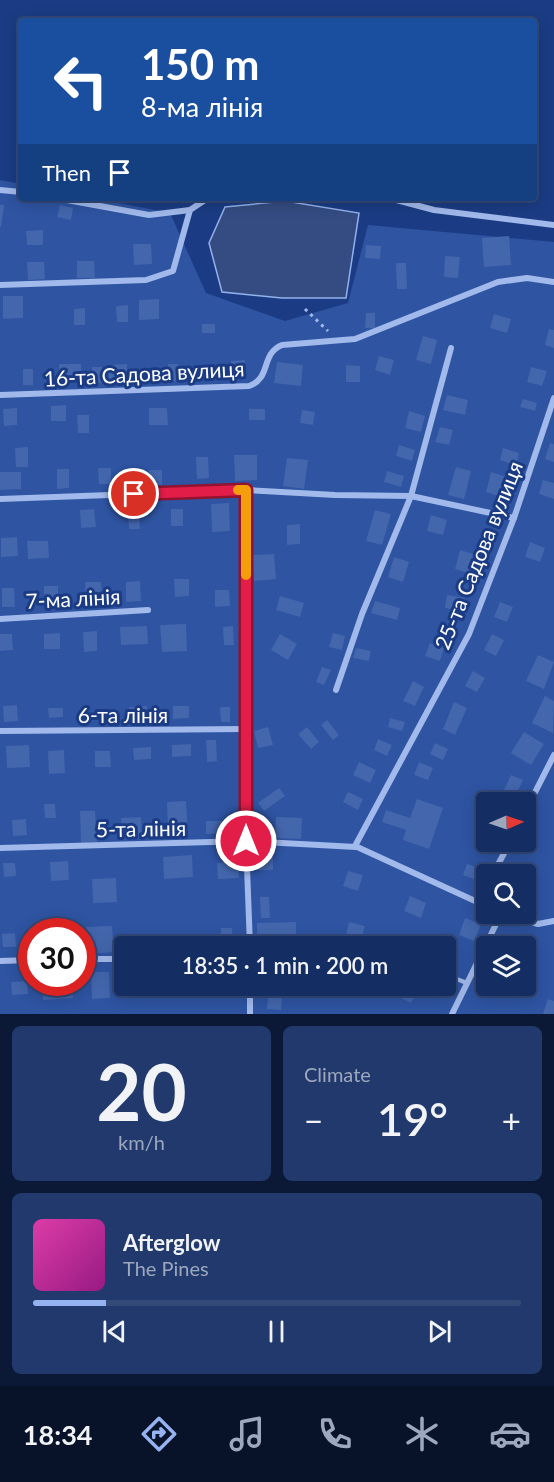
<!DOCTYPE html>
<html lang="en">
<head>
<meta charset="utf-8">
<style>
  :root { --surface:#142d63; --page:#21396c; --text:#f1f3f6; --muted:#9da8be; --line:#334978; --accent:#95b2f1 }
  body { margin:0; font-family:Lato,sans-serif; background:var(--page); color:var(--text); height:100vh; display:flex; flex-direction:column; font-size:22px; white-space:nowrap }
  * { box-sizing:border-box; margin:0 }
  p { font-size:20px; color:var(--muted) }
  .icon { flex:none; width:33px; height:33px; fill:none; stroke:currentColor; stroke-width:2; stroke-linecap:round; stroke-linejoin:round }
  .map { position:relative; height:1014px; overflow:hidden }
  .drawer { display:flex; flex-direction:column; gap:12px; padding:12px; background:#0b1936; flex:1 }
  .drawer>* { flex:none }
  .top-card { position:absolute; left:18px; top:18px; width:519px; height:183px; border-radius:6px; box-shadow:0 3px 15px #0003,0 0 0 2px var(--line); background:#1a4fa0; color:#fff; overflow:hidden }
  .needle { width:39px; rotate:88deg }
  .tools { position:absolute; left:476px; top:792px; display:grid; gap:12px }
  .tools a { display:grid; place-items:center; width:60px; height:60px; border-radius:6px; background:var(--surface); box-shadow:0 3px 15px #0003,0 0 0 2px var(--line); font-size:30px }
  .speed { position:absolute; left:18px; top:918px; display:flex; gap:12px; font-size:30px; font-weight:700; text-align:center }
  .speed>* { display:grid; place-content:center; width:78px; height:78px; border-radius:50%; background:var(--surface); box-shadow:0 3px 15px #0003,0 0 0 2px var(--line); line-height:1 }
  .speed .limit { border:9px solid #d22; background:#fff; color:#111 }
  .pin { position:absolute; display:grid; place-items:center; width:51px; height:51px; color:#fff; margin:-26px; border:3px solid #fff; border-radius:50%; box-shadow:0 2px 6px #0007 }
  .me { position:absolute; width:66px; margin:-33px; rotate:0deg; stroke-linejoin:round; filter:drop-shadow(0 0 4px #0008) }
  .turn { display:flex; align-items:center; gap:21px; height:126px; padding:0 24px; font-size:27px }
  .turn .icon { width:78px; height:78px; stroke-width:2.5 }
  .turn b { display:block; font-size:42px; line-height:51px }
  .then { display:flex; align-items:center; height:57px; padding:0 24px; background:#0003; gap:12px; font-size:22px }
  .big { font-size:45px; font-weight:600; line-height:1.1 }
  .drawer .card { flex:1; display:flex; flex-direction:column; justify-content:center; gap:9px; min-width:0; padding:0 21px; border-radius:9px; background:var(--page) }
  .drawer .dial { align-items:center; gap:0 }
  .dial b { font-size:78px; line-height:1 }
  .song { display:flex; align-items:center; gap:18px }
  .cover { width:72px; height:72px; border-radius:9px; background:linear-gradient(135deg,hsl(320 70% 55%),hsl(310 70% 35%)) }
  .played { height:6px; border-radius:3px; background:linear-gradient(90deg,var(--accent) 15%,var(--line) 15%) }
  .keys { display:flex; justify-content:space-around; direction:ltr }
  .heat { display:flex; justify-content:space-between; align-items:center; font-size:33px; direction:ltr }
  .drawer .tiles { flex:1; display:grid; gap:12px; grid-template-columns:1fr 1fr }
  .card:last-child { grid-column:span 2 }
  .trip { position:absolute; left:114px; top:936px; width:342px; height:60px; border-radius:6px; background:var(--surface); box-shadow:0 3px 15px #0003,0 0 0 2px var(--line); font-weight:600; line-height:60px; text-align:center }
  .menu { display:flex; height:96px; justify-content:space-around; align-items:center; background:#081228; color:var(--muted) }
  .menu .icon { width:42px; height:42px }
  .menu .active { color:var(--accent) }
  .menu b { font-size:27px; color:var(--text) }
  .map>svg:first-child { display:block }
  .green { fill:#2e54a2; fill-rule:evenodd }
  .water { fill:#344c82; stroke:#93b2ed; stroke-width:1.5 }
  .building { fill:#4366ad }
  .lines { fill:none; stroke-linecap:round; stroke-linejoin:round }
  .path { stroke:#a1b9eb; stroke-width:3; stroke-dasharray:3 4.5; stroke-linecap:butt }
  .lane { stroke:#a1b9eb; stroke-width:4.5 }
  .street { stroke:#a1b9eb; stroke-width:6 }
  .route-casing { stroke:#92132f; stroke-width:15 }
  .route { stroke:#e11d48; stroke-width:10 }
  .slow { stroke:#f59e0b; stroke-width:10 }
  .labels { text-anchor:middle; dominant-baseline:central; stroke-width:6; stroke-linejoin:round; paint-order:stroke }
  .street-label { font-size:21px; fill:#fff; stroke:#1b3c84 }
</style>
</head>
<body>
<div class="map">
<svg width="554" height="1014" viewBox="0 0 554 1014">
  <rect width="100%" height="100%" fill="#1b3c84"/>
  <path class="green" d="M0 180 21 184V198H93L170 213 206 293 285 321 348 303 368 225 554 242V1014H0ZM486 802H525V842H486ZM486 874H525V914H486ZM32 932H82V982H32ZM124 946H446V986H124ZM486 946H525V986H486Z"/>
  <path class="water" d="M285 201 359 213 346 298H282L222 292 209 243 225 207Z"/>
  <g class="building">
    <path d="M0 205H4L1 227H0Z"/>
    <path d="M60 205 73 208 71 220 57 217Z"/>
    <path d="M43 230V245H27L26 231Z"/>
    <path d="M509 236 511 265 484 267 482 238Z"/>
    <path d="M133 244H151L152 264 134 265Z"/>
    <path d="M366 245 381 246 380 259 365 258Z"/>
    <path d="M445 256 460 257 458 278 444 277Z"/>
    <path d="M77 261H94L95 278H77Z"/>
    <path d="M27 262H44L45 279 28 280Z"/>
    <path d="M396 263H406L407 289H397Z"/>
    <path d="M3 296H23V318L3 319Z"/>
    <path d="M159 299V319L139 320V300Z"/>
    <path d="M128 305V322H117L116 306Z"/>
    <path d="M85 308V325H74V309Z"/>
    <path d="M366 313H375V328H365Z"/>
    <path d="M494 314 511 319 507 333 490 328Z"/>
    <rect x="202" y="324" width="13" height="9"/>
    <path d="M549 329 554 330V348L545 345Z"/>
    <path d="M423 336 437 340 431 364 416 360Z"/>
    <path d="M379 356 394 360 390 375 375 370Z"/>
    <path d="M245 360 246 377H231V361Z"/>
    <path d="M277 362 303 365 301 386 274 383Z"/>
    <path d="M59 364H81L82 382 59 383Z"/>
    <path d="M127 364 128 384 109 385V365Z"/>
    <path d="M168 364H178L179 381H169Z"/>
    <path d="M346 365 360 366V382H346Z"/>
    <path d="M92 367H102L103 383H92Z"/>
    <path d="M531 367 547 371 542 386 527 382Z"/>
    <rect x="23" y="369" width="10" height="16"/>
    <path d="M447 395 468 400 465 415 443 410Z"/>
    <path d="M523 399 537 403 535 411 520 407Z"/>
    <path d="M66 405V421H51V406Z"/>
    <path d="M17 408V425L4 426 3 409Z"/>
    <path d="M149 408H167L168 425H149Z"/>
    <rect x="249" y="409" width="16" height="11"/>
    <path d="M302 410 315 412 313 425 300 423Z"/>
    <path d="M409 411 425 416 421 432 405 428Z"/>
    <path d="M77 415H89V433H78Z"/>
    <path d="M440 427 453 430 449 445 435 442Z"/>
    <path d="M550 443 554 444V462L545 459Z"/>
    <path d="M399 445 415 450 412 461 396 456Z"/>
    <path d="M28 447V467H16L15 448Z"/>
    <path d="M503 448 519 453 516 465 500 460Z"/>
    <path d="M234 455H257V480L235 481Z"/>
    <path d="M196 457H208L209 478 197 479Z"/>
    <path d="M287 458 308 460 304 489 283 486Z"/>
    <path d="M456 467 471 471 464 499 448 495Z"/>
    <path d="M98 468H111V484H99Z"/>
    <path d="M57 469H69V488L57 489Z"/>
    <path d="M149 470H162V485H150Z"/>
    <path d="M387 471 404 476 401 487 384 482Z"/>
    <path d="M0 472H21V489L0 490Z"/>
    <path d="M491 472 510 478 504 498 486 492Z"/>
    <path d="M543 480 554 483V499L539 494Z"/>
    <path d="M229 503 230 531 212 532 211 504Z"/>
    <path d="M94 509 96 527 81 528 80 510Z"/>
    <rect x="171" y="509" width="12" height="17"/>
    <path d="M128 510H139L140 529H129Z"/>
    <path d="M375 510 391 514 382 545 366 541Z"/>
    <path d="M431 515 447 520 443 535 427 531Z"/>
    <path d="M300 524V544L287 545V525Z"/>
    <path d="M17 537 18 556 1 557V538Z"/>
    <path d="M27 541H48L49 558 28 559Z"/>
    <path d="M530 542 545 548 540 562 525 557Z"/>
    <path d="M460 550 477 555 471 574 455 569Z"/>
    <path d="M274 554 276 579 254 581 252 555Z"/>
    <path d="M394 557 409 562 403 582 388 577Z"/>
    <path d="M174 579H189V596L175 597Z"/>
    <path d="M140 581 141 601 126 602V582Z"/>
    <path d="M85 582H101L102 602H86Z"/>
    <rect x="44" y="586" width="14" height="19"/>
    <path d="M2 588H14L15 607H2Z"/>
    <path d="M215 590H229L230 606 215 607Z"/>
    <path d="M447 595 465 598 463 611 445 608Z"/>
    <path d="M280 596 304 603 300 617 276 610Z"/>
    <path d="M375 601 400 608 397 620 371 613Z"/>
    <path d="M500 602 513 607 507 622 494 617Z"/>
    <path d="M186 624 187 651 162 652 160 625Z"/>
    <path d="M147 626 148 644 121 645 120 627Z"/>
    <path d="M233 626 234 645H224L223 627Z"/>
    <path d="M97 631V651L84 652 83 632Z"/>
    <path d="M60 633V649H44V634Z"/>
    <path d="M333 633 345 636 342 650 329 647Z"/>
    <path d="M0 634H12L13 650 0 651Z"/>
    <path d="M280 634 297 644 288 660 271 650Z"/>
    <path d="M492 634 504 640 496 656 484 650Z"/>
    <path d="M430 643 444 648 440 661 425 656Z"/>
    <path d="M356 648 371 651 369 661 353 658Z"/>
    <path d="M538 655 554 662 544 689 526 681Z"/>
    <path d="M322 667 331 670 324 685 316 682Z"/>
    <path d="M473 671 485 678 477 692 465 686Z"/>
    <path d="M413 681 424 687 415 706 403 701Z"/>
    <path d="M545 696 554 701 553 733 532 723Z"/>
    <path d="M454 702 467 708 455 735 443 729Z"/>
    <path d="M17 705 18 721 4 722 3 706Z"/>
    <path d="M147 706 148 719 130 720 129 707Z"/>
    <path d="M173 706H189V718L173 719Z"/>
    <path d="M220 707H230V722H221Z"/>
    <path d="M48 708H63V717L49 718Z"/>
    <path d="M390 718 405 722 402 731 388 727Z"/>
    <path d="M327 720 339 735 333 740 321 725Z"/>
    <path d="M268 727 273 745 258 748 254 731Z"/>
    <path d="M307 727 319 742 311 749 298 734Z"/>
    <path d="M524 732 544 744 531 765 511 753Z"/>
    <path d="M378 739 392 745 387 756 374 750Z"/>
    <path d="M206 740H216L217 761 207 762Z"/>
    <path d="M435 743 448 749 443 760 430 754Z"/>
    <path d="M191 744V756L172 757V745Z"/>
    <path d="M29 745 30 767 7 768 6 746Z"/>
    <path d="M151 747V759L134 760 133 748Z"/>
    <path d="M64 750 65 773 49 774 48 751Z"/>
    <path d="M95 751H110L111 767H95Z"/>
    <path d="M359 762 376 770 370 783 353 775Z"/>
    <path d="M419 762 433 768 428 780 414 775Z"/>
    <path d="M511 775 523 780 515 797 503 792Z"/>
    <path d="M279 788 285 796 264 811 258 803Z"/>
    <path d="M348 792 363 799 358 810 343 802Z"/>
    <path d="M417 799 443 808 429 849 403 840 406 830 382 822 386 810 410 818Z"/>
    <path d="M186 801 188 833 168 834 167 802Z"/>
    <path d="M44 804H55L56 818H45Z"/>
    <path d="M80 811H95L97 842 81 843Z"/>
    <path d="M141 817 142 838 122 839 121 818Z"/>
    <path d="M276 817 302 818 301 839 275 838Z"/>
    <path d="M26 819 27 835 13 836 12 820Z"/>
    <path d="M206 821H223L224 833 206 834Z"/>
    <path d="M525 826 535 831 531 839 525 836Z"/>
    <path d="M480 834 486 837V842H493L490 847 477 842Z"/>
    <path d="M192 855 193 877 164 879 163 857Z"/>
    <path d="M273 855V870H258V856Z"/>
    <path d="M68 861 69 880 51 881 50 862Z"/>
    <path d="M238 861 239 878 218 879 217 863Z"/>
    <path d="M3 863H15L16 876 4 877Z"/>
    <path d="M467 864 484 870 480 881 463 875Z"/>
    <path d="M516 869 531 877 525 889V874H514Z"/>
    <path d="M348 871 363 875 358 891 343 886Z"/>
    <path d="M116 878 117 902 93 903 92 879Z"/>
    <path d="M410 896 426 903 421 918 404 911Z"/>
    <path d="M260 897H269L270 918H261Z"/>
    <path d="M465 918 481 924 474 941 459 935Z"/>
    <path d="M296 922V946H257V923Z"/>
    <path d="M349 922 365 926 360 943 345 939Z"/>
    <path d="M112 926 114 952 87 954 86 927Z"/>
    <path d="M221 928H232L233 946H221Z"/>
    <path d="M15 933 16 947H3L2 934Z"/>
    <path d="M402 934 416 939 413 946H398Z"/>
    <path d="M157 937 158 946H143L142 938Z"/>
    <path d="M521 938 534 940 531 954 525 952V946H519Z"/>
    <path d="M91 972H109L110 998 92 999Z"/>
    <path d="M27 981 28 994 12 995 11 982Z"/>
    <path d="M43 982H72L73 998 43 1000Z"/>
    <rect x="135" y="986" width="18" height="5"/>
    <path d="M178 986H197V997L179 998Z"/>
    <path d="M269 986H283L281 1010 267 1009Z"/>
    <path d="M372 986H393L390 992Z"/>
    <path d="M405 986 419 987 411 1003 399 997Z"/>
    <path d="M503 986H519L516 996 502 992Z"/>
    <path d="M548 999 554 1001V1014H543Z"/>
  </g>
  <g class="lines">
    <path class="path" d="M305 309 328 331"/>
    <path class="lane" d="M446 975 467 983"/>
    <g class="street">
      <path d="M0 190 21 192"/>
      <path d="M56 198 149 215 190 210 208 198"/>
      <path d="M389 198 434 210 554 225"/>
      <path d="M0 285 146 280 173 271 190 210"/>
      <path d="M0 395 249 386C272 378 260 354 282 345L355 339 498 282 527 278 554 282"/>
      <path d="M246 490V841L250 946"/>
      <path d="M0 499 246 490 335 495 411 496 514 518"/>
      <path d="M0 619 148 610"/>
      <path d="M336 690 362 614 411 496 451 348"/>
      <path d="M0 731 246 729"/>
      <path d="M525 812 554 755"/>
      <path d="M0 848 246 841 356 847"/>
      <path d="M493 874 510 842"/>
      <path d="M479 902 486 888"/>
      <path d="M486 906 355 846 469 634 514 518 554 398"/>
      <path d="M503 914 538 924 554 921"/>
      <path d="M82 959H124"/>
      <path d="M0 961 32 960"/>
      <path d="M250 986V1014"/>
      <path d="M452 1014 501 914"/>
    </g>
  </g>
  <g class="lines">
    <g class="route-casing">
      <path id="route" d="M134 494 246 490V841"/>
    </g>
    <use href="#route" class="route"/>
    <path class="slow" d="M238 490H246V575"/>
  </g>
  <g class="labels">
    <g class="street-label">
      <text transform="translate(144 373) rotate(-3)">16-та Садова вулиця</text>
      <text transform="translate(478 555) rotate(-68)">25-та Садова вулиця</text>
      <text transform="translate(73 598) rotate(-3)">7-ма лінія</text>
      <text x="123" y="714">6-та лінія</text>
      <text transform="translate(141 828) rotate(-1)">5-та лінія</text>
    </g>
  </g>
</svg>
<div class="tools">
<a><svg class="needle" viewBox="-14 -14 28 28"><path d="M0-13l5 13h-10z" fill="#e53935"/><path d="M0 13l5-13h-10z" fill="#9da8be"/></svg></a>
<a><svg class="icon" aria-label="search" viewBox="0 0 24 24"><circle cx="10" cy="10" r="6"/><path d="M15 15l6 6"/></svg></a>
<a><svg class="icon" aria-label="layers" viewBox="0 0 24 24"><path d="M12 4l9 5-9 5-9-5zM3 14l9 5 9-5"/></svg></a>
</div>
<div class="speed"><div class="limit">30</div></div>
<div class="pin" style="left:134px;top:494px;background:#d93025"><svg class="icon" aria-label="arrive" viewBox="0 0 24 24"><path d="M6 21V4h12l-3 4 3 4H6"/></svg></div>
<svg class="me" style="left:246px;top:841px" viewBox="-20 -20 40 40"><circle r="17" fill="#e11d48" stroke="#fff" stroke-width="3"/><path d="M0-11L8 9 0 5-8 9z" fill="#fff"/></svg>
<div class="trip">18:35 · 1 min · 200 m</div>
<div class="top-card">
<div class="turn"><svg class="icon" aria-label="left" viewBox="0 0 24 24"><path d="M17 20v-9H6M10 6l-5 5 5 5"/></svg><div><b>150 m</b>8-ма лінія</div></div>
<div class="then">Then<svg class="icon" aria-label="arrive" viewBox="0 0 24 24"><path d="M6 21V4h12l-3 4 3 4H6"/></svg></div>
</div>
</div>
<section class="drawer">
<div class="tiles">
<div class="card dial"><b>20</b><p>km/h</p></div>
<div class="card"><p>Climate</p>
<div class="heat"><a>−</a><b class="big">19°</b><a>+</a></div>
</div>
<div class="card">
<div class="song"><i class="cover"></i><div><b>Afterglow</b><p>The Pines</p></div></div>
<div class="played"></div>
<div class="keys"><svg class="icon" aria-label="previous" viewBox="0 0 24 24"><path d="M18 5L8 12l10 7zM5 5v14"/></svg><svg class="icon" aria-label="pause" viewBox="0 0 24 24"><path d="M8 5v14M16 5v14"/></svg><svg class="icon" aria-label="next" viewBox="0 0 24 24"><path d="M6 5l10 7-10 7zM19 5v14"/></svg></div>
</div>
</div>
</section>
<nav class="menu">
<b>18:34</b>
<svg class="icon active" aria-label="directions" viewBox="0 0 24 24"><path d="M12 3l9 9-9 9-9-9zM9 14v-3h6M13 9l2 2-2 2"/></svg>
<svg class="icon" aria-label="music" viewBox="0 0 24 24"><path d="M9 18V5l10-2v13"/><circle cx="6" cy="18" r="3"/><circle cx="16" cy="16" r="3"/></svg>
<svg class="icon" aria-label="phone" viewBox="0 0 24 24"><path d="M5 4h4l2 5-3 2q2 4 5 5l2-3 5 2v4C11 20 4 13 5 4z"/></svg>
<svg class="icon" aria-label="climate" viewBox="0 0 24 24"><path d="M12 3v18M4 7l16 10M4 17L20 7"/></svg>
<svg class="icon" aria-label="car" viewBox="0 0 24 24"><path d="M5 17H2v-5l4-1 3-4h7l3 4 3 1v5h-3M9 17h6M6 11h13"/><circle cx="7" cy="17" r="2"/><circle cx="17" cy="17" r="2"/></svg>
</nav>
</body>
</html>
